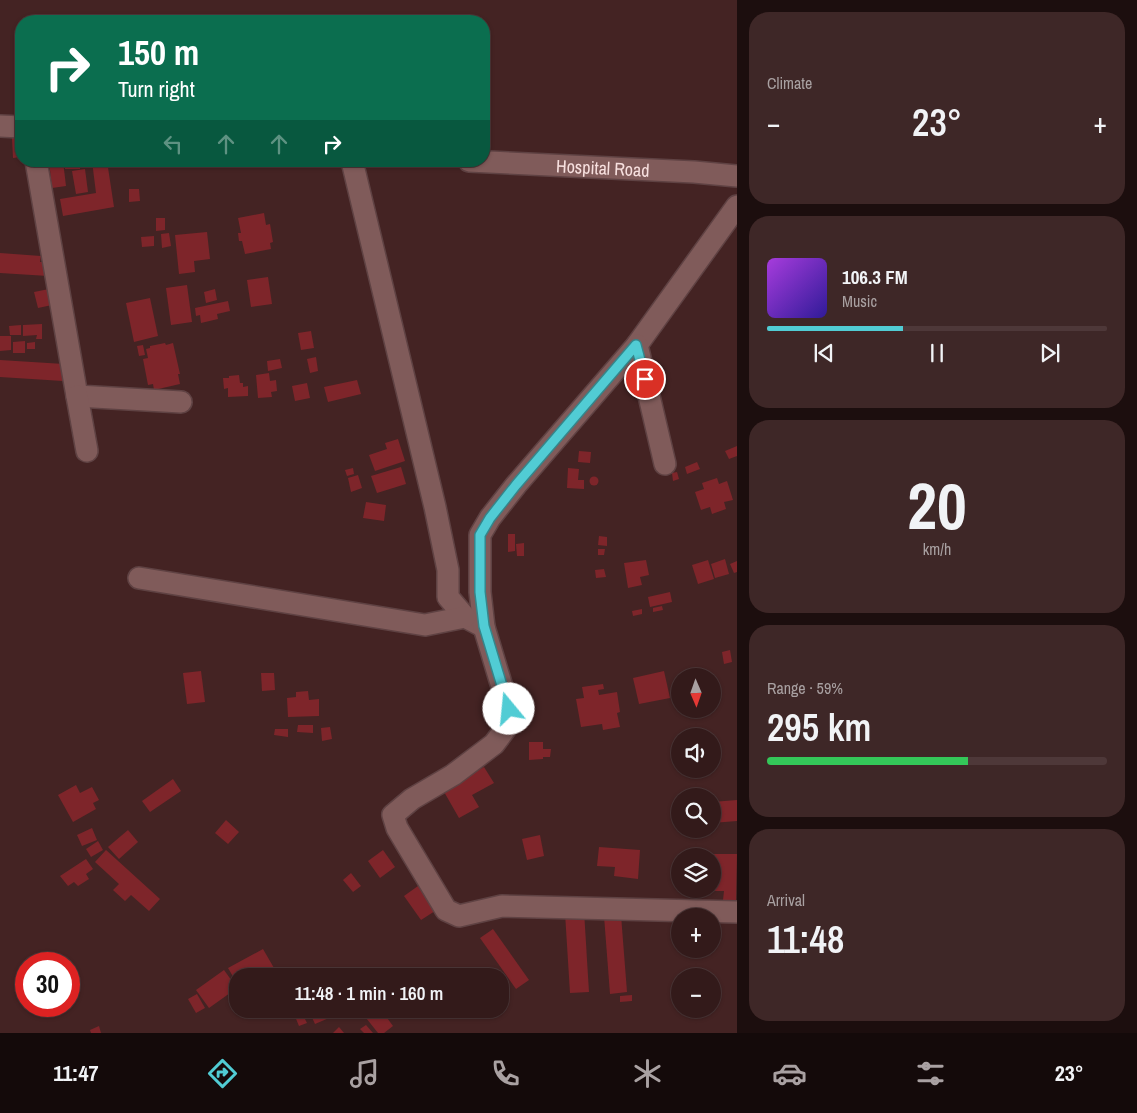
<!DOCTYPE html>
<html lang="en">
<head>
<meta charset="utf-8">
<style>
  :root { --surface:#331a1a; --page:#3e2727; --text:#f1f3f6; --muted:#a9a1a2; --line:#4e3839; --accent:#51ccd4 }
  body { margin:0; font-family:"Archivo Narrow",sans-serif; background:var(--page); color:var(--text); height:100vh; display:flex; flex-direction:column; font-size:19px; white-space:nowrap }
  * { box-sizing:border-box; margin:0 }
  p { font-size:16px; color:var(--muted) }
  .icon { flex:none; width:28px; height:28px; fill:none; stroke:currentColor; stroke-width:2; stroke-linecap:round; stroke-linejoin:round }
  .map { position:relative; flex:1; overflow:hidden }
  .details { display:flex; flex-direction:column; gap:12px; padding:12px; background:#1c0e0e; width:400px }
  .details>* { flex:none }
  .hud { position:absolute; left:15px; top:15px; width:475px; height:152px; border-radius:20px; box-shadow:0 1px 4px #0004,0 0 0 1px var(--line); background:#0b6e4f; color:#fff; overflow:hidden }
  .needle { width:32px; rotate:178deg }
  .buttons { position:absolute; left:671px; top:668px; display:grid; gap:10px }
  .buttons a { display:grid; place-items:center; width:50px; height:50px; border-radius:50%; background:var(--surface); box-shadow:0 1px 4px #0004,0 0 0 1px var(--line); font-size:25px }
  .speed { position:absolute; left:15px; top:952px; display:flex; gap:10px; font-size:25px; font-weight:700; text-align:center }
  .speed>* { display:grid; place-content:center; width:65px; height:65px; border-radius:50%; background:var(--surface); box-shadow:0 1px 4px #0004,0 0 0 1px var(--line); line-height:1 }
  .speed .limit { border:8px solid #d22; background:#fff; color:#111 }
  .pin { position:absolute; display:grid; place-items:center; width:42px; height:42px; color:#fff; margin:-21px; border:2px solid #fff; border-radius:50%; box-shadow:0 1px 5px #0007 }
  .me { position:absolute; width:55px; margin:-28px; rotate:343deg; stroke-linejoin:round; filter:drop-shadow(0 0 4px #0008) }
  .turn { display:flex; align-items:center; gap:18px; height:105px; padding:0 20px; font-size:22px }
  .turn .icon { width:65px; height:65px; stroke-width:2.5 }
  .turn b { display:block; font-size:35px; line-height:42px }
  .lanes { display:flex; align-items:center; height:48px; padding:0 20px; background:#0003; justify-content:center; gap:25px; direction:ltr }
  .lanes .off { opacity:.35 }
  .big { font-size:38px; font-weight:600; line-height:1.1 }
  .details .tile { flex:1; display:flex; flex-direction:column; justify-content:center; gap:8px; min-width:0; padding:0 18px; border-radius:20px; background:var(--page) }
  .details .dial { align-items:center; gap:0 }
  .dial b { font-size:65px; line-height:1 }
  .song { display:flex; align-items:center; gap:15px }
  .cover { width:60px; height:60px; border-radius:8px; background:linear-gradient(135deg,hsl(280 70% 55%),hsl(250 70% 35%)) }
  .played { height:5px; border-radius:2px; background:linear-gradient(90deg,var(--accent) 40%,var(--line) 40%) }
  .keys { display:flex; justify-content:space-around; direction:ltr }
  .heat { display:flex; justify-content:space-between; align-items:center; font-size:28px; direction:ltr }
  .charge { height:8px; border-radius:4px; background:linear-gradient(90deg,#34c759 59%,var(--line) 0) }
  .trip { position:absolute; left:229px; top:968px; width:280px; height:50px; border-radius:20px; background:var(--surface); box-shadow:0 1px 4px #0004,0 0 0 1px var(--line); font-weight:600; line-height:50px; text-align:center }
  .dock { display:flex; height:80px; justify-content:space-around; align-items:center; background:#140a0a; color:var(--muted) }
  .dock .icon { width:35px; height:35px }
  .dock .current { color:var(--accent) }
  .dock b { font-size:22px; color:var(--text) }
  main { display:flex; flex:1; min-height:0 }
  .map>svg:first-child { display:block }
  .building { fill:#7e252a }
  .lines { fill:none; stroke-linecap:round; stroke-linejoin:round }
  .minor-casing { stroke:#5f4243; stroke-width:24 }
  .minor { stroke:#805b5a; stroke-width:21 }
  .route-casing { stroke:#35858a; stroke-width:12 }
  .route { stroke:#51ccd4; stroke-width:9 }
  .labels { text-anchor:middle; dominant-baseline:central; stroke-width:5; stroke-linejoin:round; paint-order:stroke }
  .street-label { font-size:18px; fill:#f7e0df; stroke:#201111 }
</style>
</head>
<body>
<main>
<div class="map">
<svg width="737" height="1033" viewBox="0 0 737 1033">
  <rect width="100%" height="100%" fill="#442323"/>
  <g class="building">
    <path d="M21 137V157L13 158 12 138Z"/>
    <path d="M49 161H63L66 186 52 188Z"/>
    <path d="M65 161H89V164L80 163V169H65Z"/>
    <path d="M92 161H107L114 207 63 216 60 199 96 193Z"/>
    <path d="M85 169 88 192 76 194 72 171Z"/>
    <path d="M129 189H139L140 201 129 202Z"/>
    <path d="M264 213 266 225 270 224 273 242 270 243 271 249 245 254 242 241H239L238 233H241L238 218Z"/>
    <path d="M156 218H165V230L156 231Z"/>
    <path d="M207 232 210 259 194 261 195 272 179 274 175 235Z"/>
    <path d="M169 233 171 246 162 248 161 234Z"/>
    <path d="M154 236V246L142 247 141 237Z"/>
    <path d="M0 253 41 256 40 262H49L48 276 0 273Z"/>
    <path d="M268 277 272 304 251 307 247 280Z"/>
    <path d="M187 285 192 322 171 325 166 288Z"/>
    <path d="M49 289 52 305 38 308 34 292Z"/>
    <path d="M215 289 217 300 206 303 204 292Z"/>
    <path d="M150 298 158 336 134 342 126 303Z"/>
    <path d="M228 301 230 311 217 314 218 319 201 323 200 315 196 316 195 308Z"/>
    <path d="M42 324V339H36L37 335 23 336V325Z"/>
    <path d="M21 325V335H10L9 326Z"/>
    <path d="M311 331 314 348 301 350 298 333Z"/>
    <path d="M0 336H11V350L0 351Z"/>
    <path d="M25 341V353H13V342Z"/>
    <path d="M35 342V349H27V343Z"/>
    <path d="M165 343 166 345 173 343 180 374H178L180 384 154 390 153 384 148 385 143 359 148 358 146 349 150 348V346Z"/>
    <path d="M143 345 145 355 139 356 137 346Z"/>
    <path d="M316 357 318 371 310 373 307 359Z"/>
    <path d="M280 359 282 368 268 371 267 361Z"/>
    <path d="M0 360 64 364 63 381 0 377Z"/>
    <path d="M269 373 270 381 276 380 277 391 271 392 272 397 258 398 256 375Z"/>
    <path d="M239 375 240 383H243V387L248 386V396L228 397V388L224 389 223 378H229V376Z"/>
    <path d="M357 380 361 394 328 402 324 387Z"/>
    <path d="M307 383 310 398 295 401 292 386Z"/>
    <path d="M398 439 405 461 375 471 369 455 387 449 385 443Z"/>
    <path d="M737 446V456L729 459 725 451Z"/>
    <path d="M579 451 591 452 590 463 578 462Z"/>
    <path d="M697 462 700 469 687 474 685 467Z"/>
    <path d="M401 467 406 484 377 493 371 476Z"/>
    <path d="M353 468 354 474 347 476 345 470Z"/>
    <path d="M568 468 579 469 578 480H584V489L567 488Z"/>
    <path d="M677 472 679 479 673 481 672 473Z"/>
    <path d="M358 475 362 488 351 492 348 478Z"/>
    <circle cx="594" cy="481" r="4.5"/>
    <path d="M717 478 719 484 727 481 733 500 724 502 726 509 712 514 710 507 701 510 695 492 704 489 702 483Z"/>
    <path d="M366 502 386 505 384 521 363 518Z"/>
    <path d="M508 534H515V551L508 552Z"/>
    <path d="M599 536 607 537V546L598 545Z"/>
    <path d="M524 543V556H517L516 544Z"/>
    <path d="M598 549H605L604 555H598Z"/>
    <path d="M725 559 729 574 715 578 711 564Z"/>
    <path d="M646 560 649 575 640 577 642 585 628 588 624 563Z"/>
    <path d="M708 560 714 579 698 584 692 565Z"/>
    <path d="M737 561V572L734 573 730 564Z"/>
    <path d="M604 569 606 577 596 578 595 570Z"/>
    <path d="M670 592 672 602 650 607 648 597Z"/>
    <path d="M662 606 663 610 653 612V608Z"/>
    <path d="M642 609V614L633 616 632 611Z"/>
    <path d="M730 650 732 662 724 664 722 652Z"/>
    <path d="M201 671 205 702 187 704 183 673Z"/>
    <path d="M664 671 670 698 639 704 633 678Z"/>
    <path d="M261 673H274L275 690 262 691Z"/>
    <path d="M603 684 604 689 598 690 599 695 617 692 620 712 617 713 620 727 603 730 602 724 581 727 576 699 584 698 582 687Z"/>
    <path d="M308 691 309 700 319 699V716L288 717 287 698 296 697V692Z"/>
    <path d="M298 725H313V733L297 732Z"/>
    <path d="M330 727 332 739 322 741 321 728Z"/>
    <path d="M275 729H288V737L274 735Z"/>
    <path d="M529 742H543V749H551L550 757H543V759L529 760Z"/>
    <path d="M484 767 494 783 472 795 479 807 459 818 443 790Z"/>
    <path d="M173 779 181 791 150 812 142 801Z"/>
    <path d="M76 785 80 793 92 787 99 800 93 803 96 809 73 822 58 795Z"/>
    <path d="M737 800V821L712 823V802Z"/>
    <path d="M226 820 239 832 228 844 215 833Z"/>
    <path d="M92 828 97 840 82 846 77 835Z"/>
    <path d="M128 830 138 842 119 859 108 847Z"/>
    <path d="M540 835 544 856 527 860 522 839Z"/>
    <path d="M98 841 103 850 91 857 86 849Z"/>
    <path d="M599 847 640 850 638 879 614 876 615 867 597 866Z"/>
    <path d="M106 850 160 899 149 911 131 895 125 901 113 890 119 884 95 862Z"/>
    <path d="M383 850 395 867 380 878 368 861Z"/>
    <path d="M683 854H737L736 900H723L724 891H700V895H683V889H712V856H683Z"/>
    <path d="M86 859 93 869 86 874 89 879 78 886 74 882 68 886 60 876Z"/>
    <path d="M351 873 361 886 353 892 343 880Z"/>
    <path d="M418 886 435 911 421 920 404 896Z"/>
    <path d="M584 911 589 992 570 993 565 913Z"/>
    <path d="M621 915 627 992 610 994 604 916Z"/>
    <path d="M493 929 529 980 516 989 480 938Z"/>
    <path d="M263 949 274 968 260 976H238V985L228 968Z"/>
    <path d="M224 970 237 988 209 1008 196 990Z"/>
    <path d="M238 992V1008L236 1009 229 997Z"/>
    <path d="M197 994 205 1008 196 1013 188 999Z"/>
    <path d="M632 995V1001L620 1002V996Z"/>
    <path d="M292 1009H306L308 1016 304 1017 307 1023 299 1026Z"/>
    <path d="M315 1009H325L329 1018 315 1024 309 1011Z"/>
    <path d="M359 1009H385L382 1011 393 1026 384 1033H378Z"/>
    <path d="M366 1025 373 1033H364L360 1029Z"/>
    <path d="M99 1026 101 1033H91L90 1030Z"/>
    <path d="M339 1027 344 1033H333Z"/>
  </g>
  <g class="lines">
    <g class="minor-casing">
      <g id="minor">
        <path d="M0 126 21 127"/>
        <path d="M36 161 77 396 181 402"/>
        <path d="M352 161 435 507 448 570V597L465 617 484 627"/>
        <path id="s1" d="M469 161 694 172 737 176"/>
        <path d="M737 206 637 345 516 485 490 518 480 535V592L484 627 512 720 494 744 453 775 412 799 393 815 397 828 446 910 459 916 502 906 737 912"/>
        <path d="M637 345 665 464"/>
        <path d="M77 396 87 451"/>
        <path d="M139 578 425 625 465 617"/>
      </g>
    </g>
    <use href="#minor" class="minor"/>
  </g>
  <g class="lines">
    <g class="route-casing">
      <path id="route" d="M509 709 484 626 480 592V535L490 518 516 485 636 345 645 379"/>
    </g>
    <use href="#route" class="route"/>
  </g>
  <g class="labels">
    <g class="street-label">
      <text stroke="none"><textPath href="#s1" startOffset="134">Hospital Road</textPath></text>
    </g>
  </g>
</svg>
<div class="buttons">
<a><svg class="needle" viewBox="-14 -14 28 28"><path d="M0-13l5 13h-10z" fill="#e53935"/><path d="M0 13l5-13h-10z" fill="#a9a1a2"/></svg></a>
<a><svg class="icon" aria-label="sound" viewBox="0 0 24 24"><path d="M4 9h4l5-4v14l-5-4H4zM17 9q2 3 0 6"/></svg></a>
<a><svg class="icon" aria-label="search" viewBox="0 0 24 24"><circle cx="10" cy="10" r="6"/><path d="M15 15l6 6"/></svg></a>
<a><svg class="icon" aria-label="layers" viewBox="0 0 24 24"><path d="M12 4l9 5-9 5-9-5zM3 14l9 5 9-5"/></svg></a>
<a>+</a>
<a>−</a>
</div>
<div class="speed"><div class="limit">30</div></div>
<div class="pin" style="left:645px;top:379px;background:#d93025"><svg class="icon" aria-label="arrive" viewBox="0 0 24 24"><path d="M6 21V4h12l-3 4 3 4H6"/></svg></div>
<svg class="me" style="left:509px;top:709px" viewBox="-20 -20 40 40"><circle r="19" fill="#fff"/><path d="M0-13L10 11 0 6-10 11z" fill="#51ccd4"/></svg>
<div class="trip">11:48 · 1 min · 160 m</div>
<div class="hud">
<div class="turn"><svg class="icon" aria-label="right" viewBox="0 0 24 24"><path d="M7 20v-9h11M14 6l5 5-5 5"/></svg><div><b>150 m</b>Turn right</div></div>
<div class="lanes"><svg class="icon off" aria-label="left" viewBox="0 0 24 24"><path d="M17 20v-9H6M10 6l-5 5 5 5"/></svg><svg class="icon off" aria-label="ahead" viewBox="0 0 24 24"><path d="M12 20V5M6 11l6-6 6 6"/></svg><svg class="icon off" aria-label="ahead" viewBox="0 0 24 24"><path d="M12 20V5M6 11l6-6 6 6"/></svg><svg class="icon" aria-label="right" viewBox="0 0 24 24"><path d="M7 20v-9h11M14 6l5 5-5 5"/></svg></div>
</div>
</div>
<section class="details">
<div class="tile"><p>Climate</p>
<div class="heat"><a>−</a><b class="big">23°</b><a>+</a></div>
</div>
<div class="tile">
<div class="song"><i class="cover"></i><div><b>106.3 FM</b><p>Music</p></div></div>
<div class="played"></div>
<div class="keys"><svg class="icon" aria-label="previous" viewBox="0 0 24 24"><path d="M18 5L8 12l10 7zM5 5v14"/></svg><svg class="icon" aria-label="pause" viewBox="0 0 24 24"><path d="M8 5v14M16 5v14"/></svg><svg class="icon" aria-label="next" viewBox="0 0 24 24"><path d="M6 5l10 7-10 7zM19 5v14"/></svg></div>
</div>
<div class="tile dial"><b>20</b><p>km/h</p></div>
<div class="tile"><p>Range · 59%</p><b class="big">295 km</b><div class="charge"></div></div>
<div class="tile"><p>Arrival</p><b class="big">11:48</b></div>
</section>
</main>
<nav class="dock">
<b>11:47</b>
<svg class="icon current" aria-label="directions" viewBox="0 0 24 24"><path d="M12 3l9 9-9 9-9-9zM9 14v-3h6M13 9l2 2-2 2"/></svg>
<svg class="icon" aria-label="music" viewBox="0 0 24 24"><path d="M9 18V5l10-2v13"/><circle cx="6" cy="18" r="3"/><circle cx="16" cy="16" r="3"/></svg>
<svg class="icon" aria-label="phone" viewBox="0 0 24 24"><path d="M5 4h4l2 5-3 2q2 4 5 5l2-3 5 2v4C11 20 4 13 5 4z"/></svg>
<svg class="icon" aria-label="climate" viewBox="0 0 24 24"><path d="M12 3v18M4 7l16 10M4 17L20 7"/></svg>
<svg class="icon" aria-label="car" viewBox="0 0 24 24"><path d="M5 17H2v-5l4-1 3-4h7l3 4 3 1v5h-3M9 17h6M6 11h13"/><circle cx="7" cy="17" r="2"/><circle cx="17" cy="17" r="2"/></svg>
<svg class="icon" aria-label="filters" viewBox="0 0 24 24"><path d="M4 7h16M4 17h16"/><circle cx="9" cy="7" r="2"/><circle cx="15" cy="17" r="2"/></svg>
<b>23°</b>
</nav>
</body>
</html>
